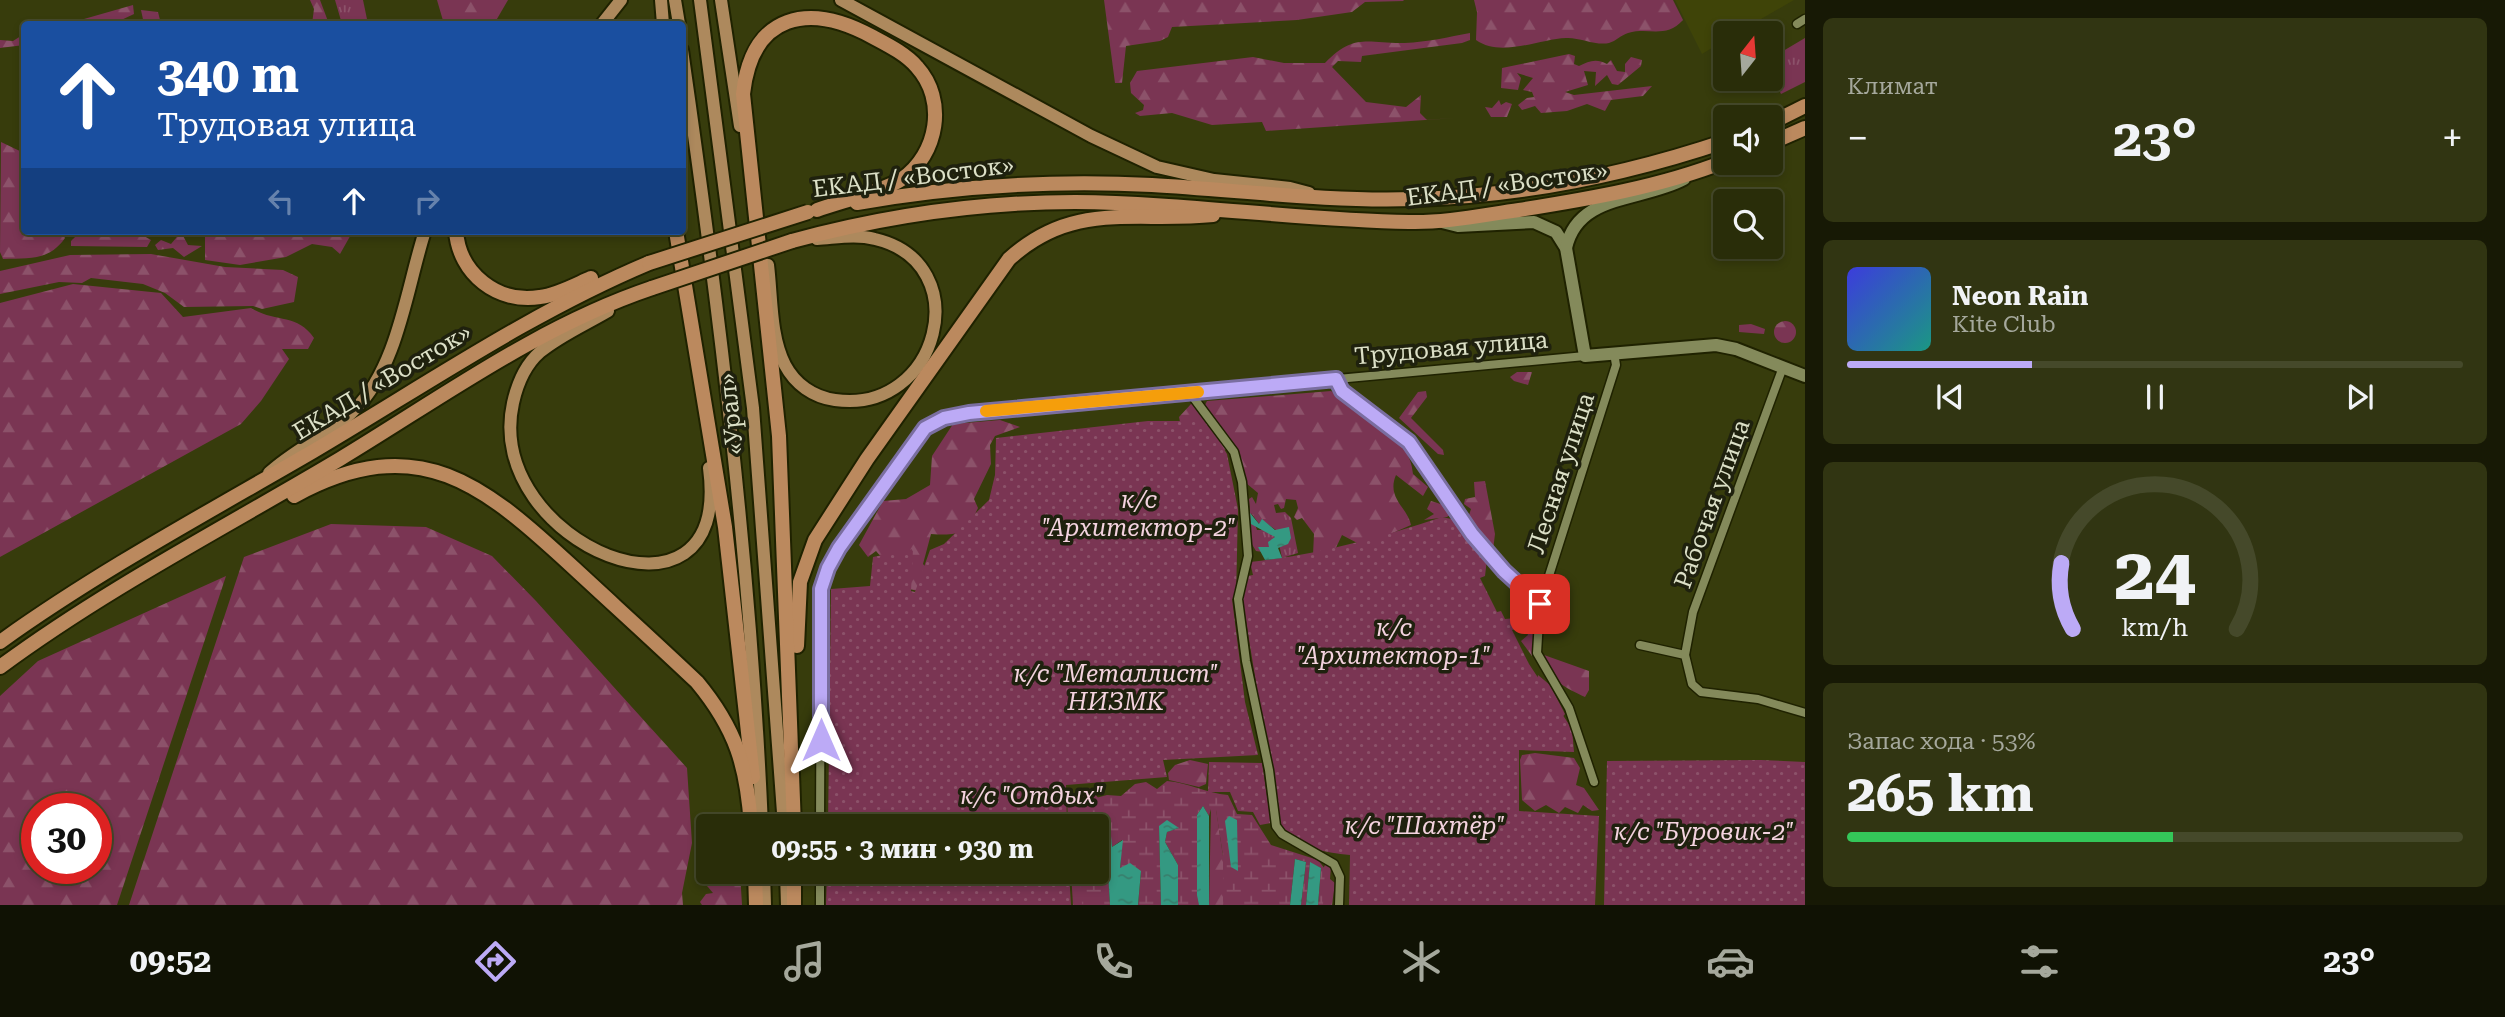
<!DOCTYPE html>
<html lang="ru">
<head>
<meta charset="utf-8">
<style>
  :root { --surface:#292d09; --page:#313512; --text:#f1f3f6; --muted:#a5a89c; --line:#45492a; --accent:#bcaaf6 }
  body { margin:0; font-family:"Roboto Serif",serif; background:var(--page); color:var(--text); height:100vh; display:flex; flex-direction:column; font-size:26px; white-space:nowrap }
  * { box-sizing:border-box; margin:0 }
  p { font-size:23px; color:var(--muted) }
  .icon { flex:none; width:38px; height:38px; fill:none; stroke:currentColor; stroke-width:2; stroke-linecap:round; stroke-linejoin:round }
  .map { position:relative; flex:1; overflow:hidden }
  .details { display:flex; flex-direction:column; gap:18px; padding:18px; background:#171905; width:700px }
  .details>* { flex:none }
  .guide { position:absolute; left:21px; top:21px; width:665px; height:214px; border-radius:7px; box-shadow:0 4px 10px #0003,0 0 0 2px var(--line); background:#1a4fa0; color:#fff; overflow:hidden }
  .needle { width:46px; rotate:17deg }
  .tools { position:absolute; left:1713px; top:21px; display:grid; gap:14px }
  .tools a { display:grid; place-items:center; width:70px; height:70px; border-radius:7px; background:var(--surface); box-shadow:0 4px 10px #0003,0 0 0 2px var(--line); font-size:35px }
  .speed { position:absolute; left:21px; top:793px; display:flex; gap:14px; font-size:35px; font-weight:700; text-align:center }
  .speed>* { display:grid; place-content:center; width:91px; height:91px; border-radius:50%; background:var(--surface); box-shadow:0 4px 10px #0003,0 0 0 2px var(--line); line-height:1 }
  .speed .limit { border:10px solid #d22; background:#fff; color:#111 }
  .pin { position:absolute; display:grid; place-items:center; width:60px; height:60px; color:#fff; margin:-30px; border-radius:14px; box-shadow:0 4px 10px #0006 }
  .me { position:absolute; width:77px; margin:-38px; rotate:0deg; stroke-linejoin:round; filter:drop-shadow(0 0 5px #0008) }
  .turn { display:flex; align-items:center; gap:24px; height:147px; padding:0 21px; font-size:32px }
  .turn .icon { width:91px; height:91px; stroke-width:2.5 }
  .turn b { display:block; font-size:49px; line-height:60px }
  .lanes { display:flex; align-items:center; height:66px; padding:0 21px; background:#0003; justify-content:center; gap:35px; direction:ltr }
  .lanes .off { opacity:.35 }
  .big { font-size:52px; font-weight:700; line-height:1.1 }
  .details .card { flex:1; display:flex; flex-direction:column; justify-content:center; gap:10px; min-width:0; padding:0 24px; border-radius:10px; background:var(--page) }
  .details .dial { align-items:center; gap:0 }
  .dial svg { height:182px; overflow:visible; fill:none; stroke:var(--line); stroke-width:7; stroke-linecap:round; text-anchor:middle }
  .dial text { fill:var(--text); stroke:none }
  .song { display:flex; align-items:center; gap:21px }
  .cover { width:84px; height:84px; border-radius:10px; background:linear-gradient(135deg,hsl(240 70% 55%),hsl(170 70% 35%)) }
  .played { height:7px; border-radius:4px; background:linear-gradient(90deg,var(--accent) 30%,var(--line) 30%) }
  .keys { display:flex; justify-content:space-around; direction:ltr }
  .heat { display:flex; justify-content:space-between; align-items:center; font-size:38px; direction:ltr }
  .charge { height:10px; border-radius:5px; background:linear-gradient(90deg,#34c759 53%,var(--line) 0) }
  .trip { position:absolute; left:696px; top:814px; width:413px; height:70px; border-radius:7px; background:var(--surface); box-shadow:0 4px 10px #0003,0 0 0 2px var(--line); font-weight:700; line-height:70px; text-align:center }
  .menu { display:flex; height:112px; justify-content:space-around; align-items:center; background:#101204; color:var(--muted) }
  .menu .icon { width:49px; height:49px }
  .menu .active { color:var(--accent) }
  .menu b { font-size:32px; color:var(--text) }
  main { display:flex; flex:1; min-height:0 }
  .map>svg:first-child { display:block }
  .built { fill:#3f4408 }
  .grass { fill:url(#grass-tufts) }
  .forest { fill:url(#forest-firs); fill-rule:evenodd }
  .wetland { fill:url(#wetland-marsh) }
  .park { fill:url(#park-dots) }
  .water { fill:url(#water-ripples) }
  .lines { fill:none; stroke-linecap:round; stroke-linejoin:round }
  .minor-casing { stroke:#1f2200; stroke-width:11 }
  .secondary-casing { stroke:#1f2200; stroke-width:16 }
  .primary-casing { stroke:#1f2200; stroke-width:16 }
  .trunk-casing { stroke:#1f2200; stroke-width:18 }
  .minor { stroke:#848a5b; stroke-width:8 }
  .secondary { stroke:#848a5b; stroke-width:12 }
  .primary { stroke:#ad895d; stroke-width:12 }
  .trunk { stroke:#bb895e; stroke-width:14 }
  .trunk-bridge-casing { stroke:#1f2200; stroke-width:18; stroke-linecap:butt }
  .trunk-bridge { stroke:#bb895e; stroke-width:14 }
  .route-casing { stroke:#7a6ea0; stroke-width:18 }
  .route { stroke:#bcaaf6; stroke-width:12 }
  .slow { stroke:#f59e0b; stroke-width:12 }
  .labels { text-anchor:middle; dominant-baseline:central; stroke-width:7; stroke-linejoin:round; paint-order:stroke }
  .street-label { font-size:24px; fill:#dce0c7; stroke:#1f210e }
  .park-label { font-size:24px; font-style:italic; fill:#f4d3df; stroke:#1f210e }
</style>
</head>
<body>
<main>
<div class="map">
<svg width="1805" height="905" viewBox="0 0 1805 905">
  <defs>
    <pattern id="grass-tufts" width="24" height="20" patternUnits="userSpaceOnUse" patternTransform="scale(1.75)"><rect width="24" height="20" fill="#7a3553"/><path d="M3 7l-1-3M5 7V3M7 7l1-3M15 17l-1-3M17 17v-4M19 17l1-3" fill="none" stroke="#8c526a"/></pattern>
    <pattern id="forest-firs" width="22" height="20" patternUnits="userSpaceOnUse" patternTransform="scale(1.75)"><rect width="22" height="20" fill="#7a3553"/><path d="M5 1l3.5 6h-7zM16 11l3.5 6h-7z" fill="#8c526a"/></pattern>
    <pattern id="wetland-marsh" width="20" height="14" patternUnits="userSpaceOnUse" patternTransform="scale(1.75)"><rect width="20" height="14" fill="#7a3553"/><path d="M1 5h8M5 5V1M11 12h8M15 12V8" fill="none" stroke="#8c526a"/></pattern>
    <pattern id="park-dots" width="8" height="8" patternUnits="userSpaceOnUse" patternTransform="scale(1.75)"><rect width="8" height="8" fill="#7a3553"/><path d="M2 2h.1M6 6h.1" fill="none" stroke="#8c526a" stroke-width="1.8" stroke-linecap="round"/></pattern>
    <pattern id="water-ripples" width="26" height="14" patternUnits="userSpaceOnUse" patternTransform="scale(1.75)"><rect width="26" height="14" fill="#349982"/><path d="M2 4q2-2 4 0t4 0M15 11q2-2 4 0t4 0" fill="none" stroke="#387f6d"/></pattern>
  </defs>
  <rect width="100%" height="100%" fill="#373c0c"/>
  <path class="built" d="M1675 0H1794L1737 33H1726L1725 40 1702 54Z"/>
  <g class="grass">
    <path d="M335 0H363L368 24H342Z"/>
    <path d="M1805 38V82L1781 94 1771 73V58Z"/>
    <path d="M1751 324 1765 329 1764 334 1739 332V325Z"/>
    <path d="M1252 497 1256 504 1274 505 1276 513 1285 512 1291 518 1298 553 1282 558 1276 530 1262 520 1260 525 1251 513 1257 530H1267L1275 537 1270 547H1258L1263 552 1256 551 1250 541 1247 513 1250 511 1249 499Z"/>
  </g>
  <g class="forest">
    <path d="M310 0H320L329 24H312L314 9Z"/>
    <path d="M437 0H508L494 24H444Z"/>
    <path d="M1104 0H1403L1404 1 1365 2 1352 12 1297 20 1172 27 1168 37 1160 41 1126 46 1122 83H1115Z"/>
    <path d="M1474 0H1673L1683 20C1666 39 1649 27 1628 33 1621 35 1616 41 1609 43 1596 46 1579 37 1566 38 1539 39 1501 58 1476 40L1477 12Z"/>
    <path d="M133 5 134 14 117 22 76 24 77 21Z"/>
    <path d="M141 10 158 12 161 24H144Z"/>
    <path d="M1470 33V40L1462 43 1362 56 1361 62 1338 61 1332 67 1366 102 1406 107 1421 95 1420 113 1427 120 1454 118 1266 131 1262 122 1212 125 1172 113 1140 116 1135 113 1143 110 1144 105 1131 93 1130 83 1137 71 1253 57 1284 63H1325C1355 32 1368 44 1405 43 1427 42 1449 37 1470 33Z"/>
    <path d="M24 34V45L0 48V40L13 41Z"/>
    <path d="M1569 54 1575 56 1574 64 1579 66C1589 61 1596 58 1607 64L1611 60 1617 71 1625 72V64L1631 57 1642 60 1641 66 1618 85 1612 84 1607 75 1595 86 1596 72 1584 71 1588 85 1565 92 1574 95 1652 86 1643 96 1611 100 1605 111 1587 104 1567 111 1541 113 1535 106 1522 110 1518 105 1527 98 1534 97 1532 92 1523 90 1533 78 1517 73 1521 78 1518 90 1501 88 1502 68Z"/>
    <path d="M1499 100 1501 105 1506 102 1512 104 1507 117H1491L1485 107 1492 108Z"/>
    <path d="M1 142 24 153V231H61L65 238C49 261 29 258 3 259L0 252Z"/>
    <path d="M81 231H118L121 236 137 232 151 240 147 247 71 246V241Z"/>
    <path d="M205 231H353L340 254 332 247 312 244 286 257 240 265 205 260Z"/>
    <path d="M181 232 188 245 202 246 184 257 173 248 158 250 155 245 161 240 171 244Z"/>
    <path d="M151 254 225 267 283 270 298 277 294 302 262 309 253 306 184 307 165 293 143 284 91 278 82 283 59 282 0 294V271L70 255Z"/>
    <path d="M73 284 161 293 183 317 251 308C275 323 297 313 314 338L308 349H282L289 359 261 401 241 424 0 557V303Z"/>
    <circle cx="1785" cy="332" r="11"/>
    <path d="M1517 372H1532L1528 385 1514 381 1510 377Z"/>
    <path d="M1331 391C1360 411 1411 435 1413 474L1428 487 1423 496 1396 475C1386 498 1408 508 1411 525L1363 546 1342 535 1332 556 1313 555 1314 534 1302 518 1297 520 1294 517 1298 508 1296 500 1286 499 1284 508 1281 509 1278 504 1274 505 1269 519H1262L1258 513 1262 507 1256 504 1258 493 1246 483 1242 465H1234L1227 450C1209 448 1199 428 1180 422L1179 417 1191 404 1204 407 1207 401Z"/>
    <path d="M1426 391 1427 397 1411 418 1443 450 1444 455 1438 454 1399 418 1418 392Z"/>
    <path d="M1000 420 1020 427 995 436 990 445 991 464 974 499 978 508C966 534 958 536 931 534L923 564 930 572 927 593 909 589 876 551 868 557 859 545 883 501 906 499 930 485 932 456 953 424Z"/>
    <path d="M1485 481 1495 534 1493 550C1480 540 1480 529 1468 518L1471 509 1464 504 1465 499 1475 497 1474 482Z"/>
    <path d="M1431 501 1447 506 1453 512 1447 517 1424 520 1434 514 1427 509Z"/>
    <path d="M331 524 426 527 492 556 536 601 687 768 692 843 682 893 683 905H129L244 557Z"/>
    <path d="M226 576 117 905H0V696L38 661ZM37 808H96V868H37Z"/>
    <path d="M1533 603 1536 617 1532 656 1521 641 1528 635 1519 609 1524 604Z"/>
    <path d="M1544 655 1589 671V690L1585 697C1568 689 1542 677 1544 655Z"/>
    <path d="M1538 675 1550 685 1565 714 1560 720 1537 682Z"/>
    <path d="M1535 753 1574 758 1580 768 1576 785 1584 788 1599 810 1592 811 1583 805 1578 813 1565 807 1559 813 1546 805 1535 811 1522 800 1520 760 1522 755Z"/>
    <path d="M1190 760 1208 764 1206 784 1199 787 1169 780 1168 773 1175 765Z"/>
    <path d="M1091 788 1103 805 1104 905H1073L1071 872H1097V826H1068L1067 793 1074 796 1078 789Z"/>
    <path d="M1211 809H1216L1223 856V905H1209Z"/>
    <path d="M1326 863 1331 866 1330 879 1335 883 1332 905H1322L1323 869Z"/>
    <path d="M720 872H740L742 905H702L700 902 706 894 713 893 703 881 712 875 717 878Z"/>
  </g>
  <path class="wetland" d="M1167 781C1189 783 1206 793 1228 795L1237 814 1252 815 1271 845 1318 860 1325 869 1323 905H1318L1321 868 1310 863 1306 905H1301L1306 862 1295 859 1290 905H1223V856L1216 810 1211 809 1209 816 1203 806 1197 815 1199 905H1178V865L1165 842 1167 832 1178 828 1159 826 1161 905H1138L1141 872 1120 868 1122 840 1112 847 1109 826 1105 828 1110 905H1082L1080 872H1097V826H1078L1081 802 1107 795 1121 796 1135 784 1146 782 1157 789Z"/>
  <g class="park">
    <path d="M1148 421H1207L1227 454 1238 509 1236 598 1232 599 1245 702 1258 755 1163 760 1167 777 1066 785 1067 826H828L831 589 870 586 873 557 913 549 911 591 915 592 930 550 944 544 989 500 995 475 996 438Z"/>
    <path d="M1442 517 1456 520 1487 559 1485 576 1480 578 1497 612 1501 611 1505 619 1516 618 1519 628 1512 630 1529 664 1572 729 1574 752 1519 750V811L1599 816 1595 905H1349L1350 855C1326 853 1293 847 1279 825L1242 596 1247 576 1253 575 1250 562C1317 555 1379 538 1442 517Z"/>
    <path d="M1761 760 1805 762V905H1604L1607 761Z"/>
    <path d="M1209 762 1262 763 1271 823 1260 825 1253 812 1238 811 1230 792H1208Z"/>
    <path d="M827 872H1069L1071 905H826Z"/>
  </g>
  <g class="water">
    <path d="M1250 513 1259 524 1262 519 1275 530 1289 527 1291 538 1288 544 1278 548 1282 558 1265 560 1258 547H1269L1268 542 1275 537 1251 524Z"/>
    <path d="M1203 806 1209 816V905H1199L1197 895V815Z"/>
    <path d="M1229 816 1237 820 1238 871 1231 867 1225 821Z"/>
    <path d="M1167 820 1179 828 1167 832 1165 842 1178 865V905H1161L1159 826Z"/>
    <path d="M1110 825 1112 847 1123 840 1120 868 1130 863 1141 871 1138 905H1110L1105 828Z"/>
    <path d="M1295 859 1306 862 1301 905H1290Z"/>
    <path d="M1310 862 1321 868 1318 905H1306Z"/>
  </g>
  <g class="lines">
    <g class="minor-casing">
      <g id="minor">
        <path d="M1797 24 1805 19"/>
        <path d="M1336 379 1342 391 1409 441 1472 534 1504 571 1540 604 1537 653 1569 708 1594 782"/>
        <path d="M1190 393 1234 452 1242 482 1248 556 1238 599 1246 661 1269 770 1276 826 1282 834 1334 864 1340 877 1339 905"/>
        <path d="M1540 604 1616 365 1614 353"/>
        <path d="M1640 645 1685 655 1692 684 1701 692 1758 699 1805 713"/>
        <path d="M1685 655 1693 612 1783 367"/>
        <path d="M820 826 821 589 828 568 839 548 925 428 944 418 969 413 1585 356"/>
        <path d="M820 905V872"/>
      </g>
    </g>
    <g class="secondary-casing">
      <g id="secondary">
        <path d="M1442 222 1458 226 1534 222 1556 232 1566 248 1585 356 1716 345 1736 349 1805 376"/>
        <path d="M1566 248C1578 193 1641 202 1684 179"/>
      </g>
    </g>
    <g class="primary-casing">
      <g id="primary">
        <path d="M661 0 663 24"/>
        <path d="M675 0 679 24"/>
        <path d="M700 0 753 408 784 826"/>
        <path d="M721 0 740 126"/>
        <path d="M841 0 1091 136 1157 167 1214 180 1290 188 1309 193"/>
        <path d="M602 24 621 0"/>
        <path d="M682 50C719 307 751 567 762 826"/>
        <path d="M768 265C772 297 770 336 785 365 795 384 813 397 835 400 939 415 978 263 875 239 856 234 836 238 817 239"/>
        <path d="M608 311C586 324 559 336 540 352 525 365 517 385 513 403 482 543 733 648 709 468"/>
        <path d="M269 473C296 448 330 435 355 409 398 367 407 286 425 231"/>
        <path d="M764 872 765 905"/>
        <path d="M786 872 787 905"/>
      </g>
    </g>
    <g class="trunk-casing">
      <g id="trunk">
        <path d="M1771 123 1805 106"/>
        <path d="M1771 143 1805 128"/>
        <path d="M857 203C954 186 1053 180 1152 185 1239 190 1327 202 1415 199 1522 196 1625 175 1726 141"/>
        <path d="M456 231C459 274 498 304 540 297 557 295 575 285 591 278"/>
        <path d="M676 231 725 527 753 777"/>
        <path d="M792 241C884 216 979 202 1075 202 1186 203 1297 220 1409 222 1445 223 1483 215 1519 210 1588 199 1660 187 1726 161"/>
        <path d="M294 496C419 428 484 485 575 569 616 607 657 644 697 682 736 729 747 766 751 826"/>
        <path d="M0 642C99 571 207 513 312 452 424 386 530 313 649 263"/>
        <path d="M797 646 800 582 815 540 867 459 1009 259C1074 200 1135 223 1213 215"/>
        <path d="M0 667C107 588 226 527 340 459 441 398 539 326 652 288"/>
        <path d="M794 826 779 436 743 94C752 13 809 2 873 37 888 45 906 54 917 67 947 100 938 154 902 179 884 191 839 202 817 210"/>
        <path d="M755 872 756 905"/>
        <path d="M794 872V905"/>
      </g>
    </g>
    <use href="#minor" class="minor"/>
    <use href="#secondary" class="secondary"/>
    <use href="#primary" class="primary"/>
    <use href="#trunk" class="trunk"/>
    <g class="trunk-bridge-casing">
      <g id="trunk-bridge">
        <path d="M649 263 808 212"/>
        <path d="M652 288 792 241"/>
      </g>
    </g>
    <use href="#trunk-bridge" class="trunk-bridge"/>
  </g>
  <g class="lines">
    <g class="route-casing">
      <path id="route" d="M821 740V589L828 568 839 548 925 428 944 418 969 413 1336 379 1342 391 1409 442 1472 534 1504 571 1540 604"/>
    </g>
    <use href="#route" class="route"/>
    <path class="slow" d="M986 411 1198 392"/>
  </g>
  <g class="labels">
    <g class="street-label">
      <text transform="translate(913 177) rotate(-7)">ЕКАД / «Восток»</text>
      <text transform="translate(1507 184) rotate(-8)">ЕКАД / «Восток»</text>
      <text transform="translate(1451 348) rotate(-5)">Трудовая улица</text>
      <text transform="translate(382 382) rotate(-31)">ЕКАД / «Восток»</text>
      <text transform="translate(731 414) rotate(-96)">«Урал»</text>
      <text transform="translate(1561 473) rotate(-72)">Лесная улица</text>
      <text transform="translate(1712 504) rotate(-70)">Рабочая улица</text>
    </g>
    <g class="park-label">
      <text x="1139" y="500">к/с<tspan x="1139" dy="28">"Архитектор-2"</tspan></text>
      <text x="1394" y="628">к/с<tspan x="1394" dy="28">"Архитектор-1"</tspan></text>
      <text x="1116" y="674">к/с "Металлист"<tspan x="1116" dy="28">НИЗМК</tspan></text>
      <text x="1032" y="796">к/с "Отдых"</text>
      <text x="1425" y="826">к/с "Шахтёр"</text>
      <text x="1704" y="832">к/с "Буровик-2"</text>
    </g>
  </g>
</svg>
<div class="tools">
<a><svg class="needle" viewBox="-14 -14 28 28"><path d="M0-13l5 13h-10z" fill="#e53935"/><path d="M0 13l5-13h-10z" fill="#a5a89c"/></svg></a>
<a><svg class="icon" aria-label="sound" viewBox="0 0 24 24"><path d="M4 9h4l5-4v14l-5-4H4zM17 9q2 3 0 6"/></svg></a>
<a><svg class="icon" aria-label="search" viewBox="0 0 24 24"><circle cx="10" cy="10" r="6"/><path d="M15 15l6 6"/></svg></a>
</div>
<div class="speed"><div class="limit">30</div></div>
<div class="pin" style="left:1540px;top:604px;background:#d93025"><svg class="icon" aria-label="arrive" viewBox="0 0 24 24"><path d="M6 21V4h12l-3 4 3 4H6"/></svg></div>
<svg class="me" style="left:821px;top:740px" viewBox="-20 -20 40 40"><path d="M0-17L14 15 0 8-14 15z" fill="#bcaaf6" stroke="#fff" stroke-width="4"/></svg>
<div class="trip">09:55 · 3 мин · 930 m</div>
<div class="guide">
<div class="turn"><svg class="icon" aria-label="ahead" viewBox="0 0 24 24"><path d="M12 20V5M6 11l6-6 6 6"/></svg><div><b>340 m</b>Трудовая улица</div></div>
<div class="lanes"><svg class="icon off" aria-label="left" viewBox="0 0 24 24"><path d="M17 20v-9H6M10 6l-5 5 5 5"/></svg><svg class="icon" aria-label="ahead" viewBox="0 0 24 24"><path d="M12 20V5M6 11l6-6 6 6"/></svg><svg class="icon off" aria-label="right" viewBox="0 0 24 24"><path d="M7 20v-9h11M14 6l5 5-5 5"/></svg></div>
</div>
</div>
<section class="details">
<div class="card"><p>Климат</p>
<div class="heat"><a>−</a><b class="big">23°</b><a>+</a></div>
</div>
<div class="card">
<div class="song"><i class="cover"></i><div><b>Neon Rain</b><p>Kite Club</p></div></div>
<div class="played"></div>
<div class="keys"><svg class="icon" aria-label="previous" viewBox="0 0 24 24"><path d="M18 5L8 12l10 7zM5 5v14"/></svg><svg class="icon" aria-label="pause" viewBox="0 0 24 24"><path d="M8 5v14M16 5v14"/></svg><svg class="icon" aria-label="next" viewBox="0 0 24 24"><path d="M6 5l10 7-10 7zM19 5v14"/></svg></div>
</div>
<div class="card dial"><svg viewBox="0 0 100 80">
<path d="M14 69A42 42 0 1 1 86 69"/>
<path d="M14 69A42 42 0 0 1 9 40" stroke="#bcaaf6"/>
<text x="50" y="56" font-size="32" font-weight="700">24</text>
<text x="50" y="72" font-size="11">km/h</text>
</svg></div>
<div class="card"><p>Запас хода · 53%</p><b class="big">265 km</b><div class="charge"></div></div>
</section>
</main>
<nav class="menu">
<b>09:52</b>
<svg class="icon active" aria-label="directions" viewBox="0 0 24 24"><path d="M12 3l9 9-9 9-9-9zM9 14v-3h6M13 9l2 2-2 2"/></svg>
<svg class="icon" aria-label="music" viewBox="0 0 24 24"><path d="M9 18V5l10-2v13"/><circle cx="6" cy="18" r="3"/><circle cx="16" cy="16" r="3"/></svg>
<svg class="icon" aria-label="phone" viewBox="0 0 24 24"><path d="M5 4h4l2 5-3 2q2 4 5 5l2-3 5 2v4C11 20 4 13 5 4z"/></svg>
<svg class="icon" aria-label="climate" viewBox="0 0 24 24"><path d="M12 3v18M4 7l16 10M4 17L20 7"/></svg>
<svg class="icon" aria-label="car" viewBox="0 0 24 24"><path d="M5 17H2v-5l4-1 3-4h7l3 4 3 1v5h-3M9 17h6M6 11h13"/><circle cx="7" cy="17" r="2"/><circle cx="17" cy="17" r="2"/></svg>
<svg class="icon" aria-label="filters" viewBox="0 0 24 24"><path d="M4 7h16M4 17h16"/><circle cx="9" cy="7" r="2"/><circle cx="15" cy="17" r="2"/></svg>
<b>23°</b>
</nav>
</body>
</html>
